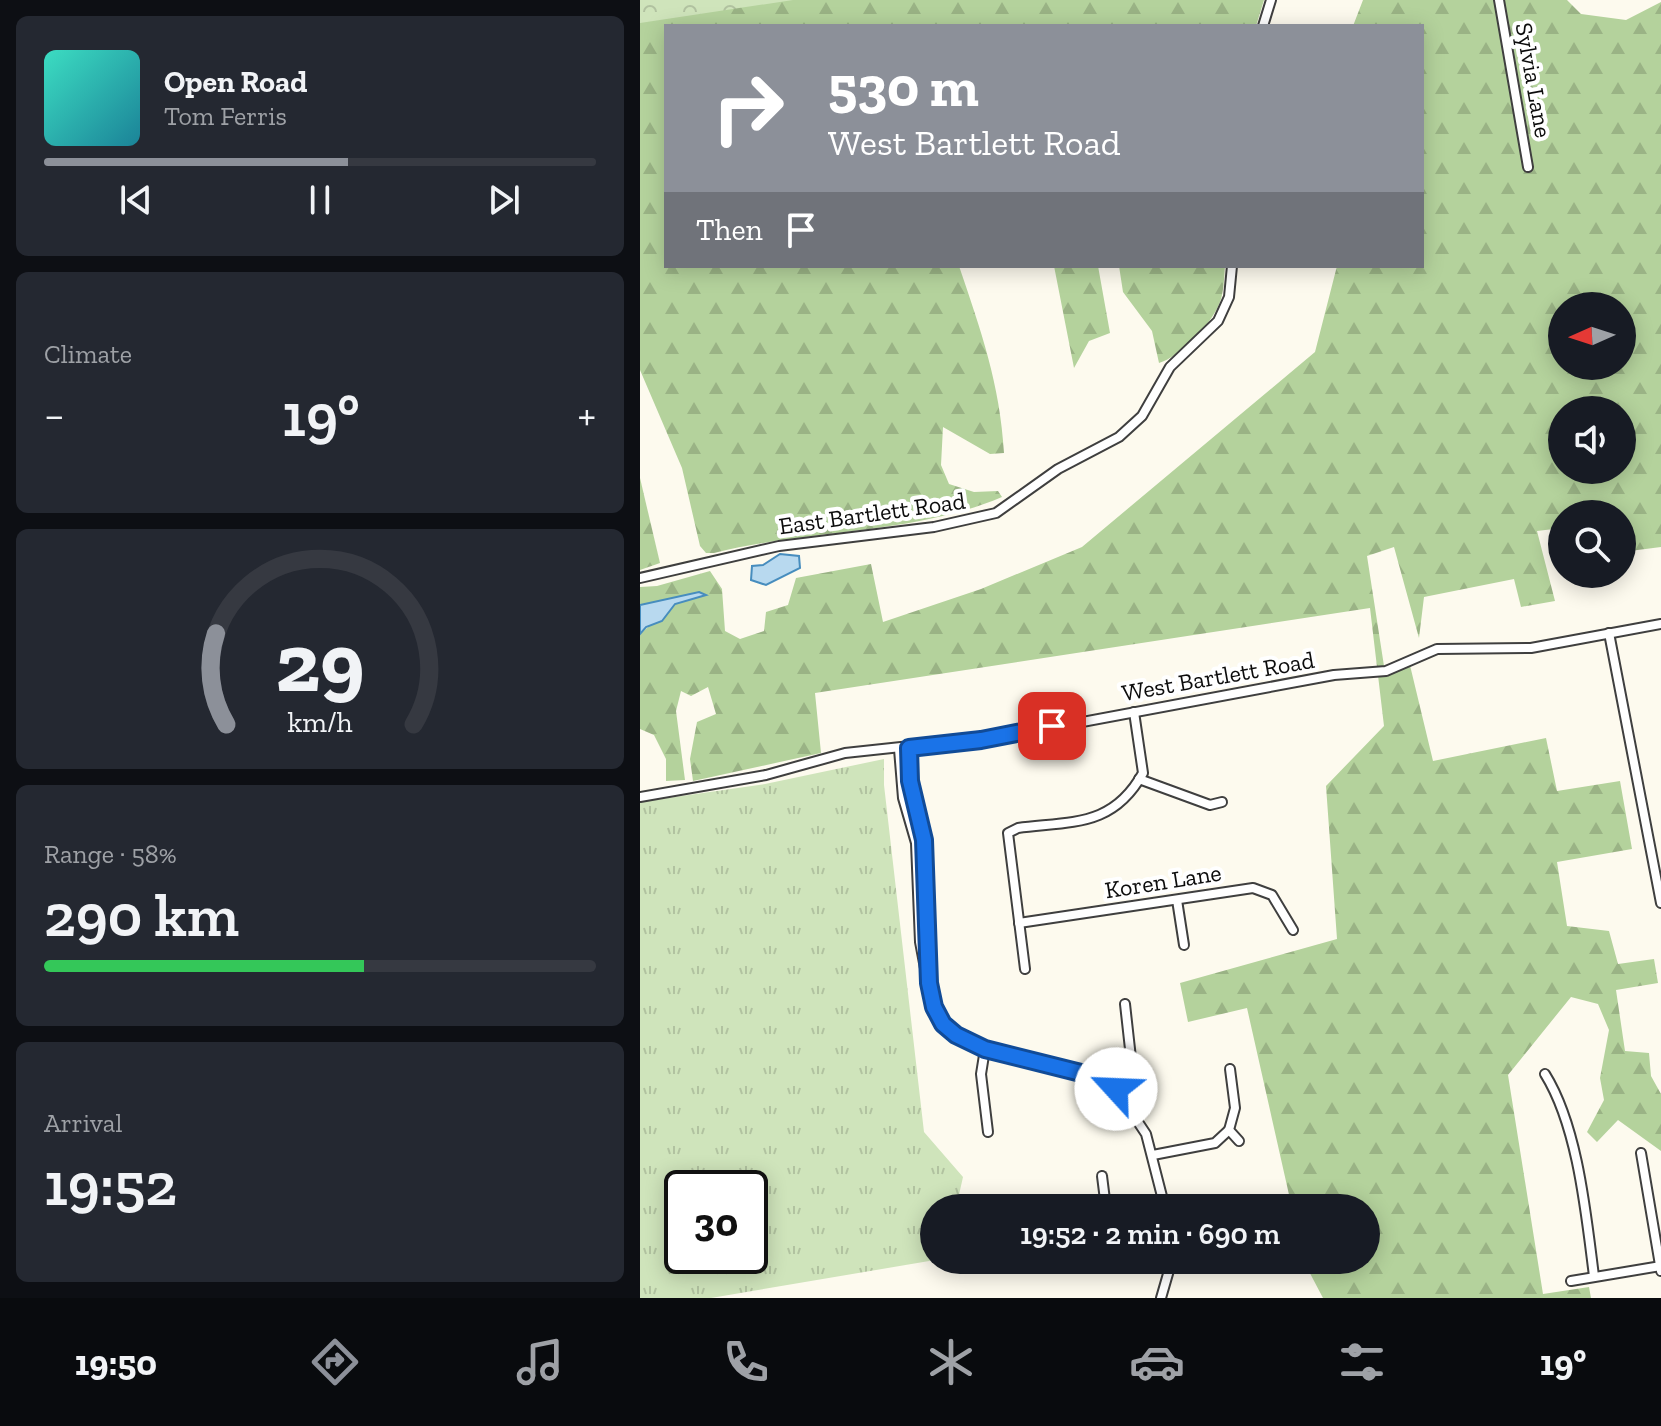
<!DOCTYPE html>
<html lang="en">
<head>
<meta charset="utf-8">
<style>
  :root { --surface:#171b24; --page:#242831; --text:#f1f3f6; --muted:#9ea1a6; --line:#363941; --accent:#8c9099 }
  body { margin:0; font-family:"Zilla Slab",serif; background:var(--page); color:var(--text); height:100vh; display:flex; flex-direction:column; font-size:30px; white-space:nowrap }
  * { box-sizing:border-box; margin:0 }
  p { font-size:26px; color:var(--muted) }
  .icon { flex:none; width:44px; height:44px; fill:none; stroke:currentColor; stroke-width:2; stroke-linecap:round; stroke-linejoin:round }
  .map { position:relative; flex:1; overflow:hidden }
  .panel { display:flex; flex-direction:column; gap:16px; padding:16px; background:#0d0f14; width:640px }
  .panel>* { flex:none }
  .hud { position:absolute; left:24px; top:24px; width:760px; height:244px; border-radius:0px; box-shadow:0 4px 20px #0003; background:#8c9099; color:#fff; overflow:hidden }
  .needle { width:52px; rotate:267deg }
  .fabs { position:absolute; left:908px; top:292px; display:grid; gap:16px }
  .fabs a { display:grid; place-items:center; width:88px; height:88px; border-radius:50%; background:var(--surface); box-shadow:0 4px 20px #0003; font-size:40px }
  .speed { position:absolute; left:24px; top:1170px; display:flex; gap:16px; font-size:40px; font-weight:700; text-align:center }
  .speed>* { display:grid; place-content:center; width:104px; height:104px; border-radius:50%; background:var(--surface); box-shadow:0 4px 20px #0003; line-height:1 }
  .speed .limit { border:4px solid #111; border-radius:12px; background:#fff; color:#111 }
  .pin { position:absolute; display:grid; place-items:center; width:68px; height:68px; color:#fff; margin:-34px; border-radius:16px; box-shadow:0 4px 12px #0006 }
  .me { position:absolute; width:88px; margin:-44px; rotate:295deg; stroke-linejoin:round; filter:drop-shadow(0 0 6px #0008) }
  .turn { display:flex; align-items:center; gap:28px; height:168px; padding:0 32px; font-size:36px }
  .turn .icon { width:104px; height:104px; stroke-width:2.5 }
  .turn b { display:block; font-size:56px; line-height:68px }
  .then { display:flex; align-items:center; height:76px; padding:0 32px; background:#0003; gap:16px; font-size:30px }
  .big { font-size:60px; font-weight:600; line-height:1.1 }
  .panel .tile { flex:1; display:flex; flex-direction:column; justify-content:center; gap:12px; min-width:0; padding:0 28px; border-radius:12px; background:var(--page) }
  .panel .dial { align-items:center; gap:0 }
  .dial svg { height:208px; overflow:visible; fill:none; stroke:var(--line); stroke-width:7; stroke-linecap:round; text-anchor:middle }
  .dial text { fill:var(--text); stroke:none }
  .song { display:flex; align-items:center; gap:24px }
  .cover { width:96px; height:96px; border-radius:12px; background:linear-gradient(135deg,hsl(170 70% 55%),hsl(190 70% 35%)) }
  .played { height:8px; border-radius:4px; background:linear-gradient(90deg,var(--accent) 55%,var(--line) 55%) }
  .keys { display:flex; justify-content:space-around; direction:ltr }
  .heat { display:flex; justify-content:space-between; align-items:center; font-size:44px; direction:ltr }
  .charge { height:12px; border-radius:6px; background:linear-gradient(90deg,#34c759 58%,var(--line) 0) }
  .trip { position:absolute; left:280px; top:1194px; width:460px; height:80px; border-radius:40px; background:var(--surface); box-shadow:0 4px 20px #0003; font-weight:600; line-height:80px; text-align:center }
  .tab-bar { display:flex; height:128px; justify-content:space-around; align-items:center; background:#090b0e; color:var(--muted) }
  .tab-bar .icon { width:56px; height:56px }
  .tab-bar .on { color:var(--accent) }
  .tab-bar b { font-size:36px; color:var(--text) }
  main { display:flex; flex:1; min-height:0 }
  .map>svg:first-child { display:block }
  .grass { fill:url(#grass-tufts); fill-rule:evenodd }
  .forest { fill:url(#forest-firs); fill-rule:evenodd }
  .park { fill:url(#park-crowns) }
  .water { fill:#b8d9ef; stroke:#478dbe; stroke-width:2 }
  .lines { fill:none; stroke-linecap:round; stroke-linejoin:round }
  .minor-casing { stroke:#3f3f3f; stroke-width:12 }
  .minor { stroke:#fff; stroke-width:8 }
  .route-casing { stroke:#114b97; stroke-width:20 }
  .route { stroke:#1a73e8; stroke-width:14 }
  .labels { text-anchor:middle; dominant-baseline:central; stroke-width:8; stroke-linejoin:round; paint-order:stroke }
  .street-label { font-size:24px; fill:#0c0c0c; stroke:#fff }
</style>
</head>
<body>
<main>
<section class="panel">
<div class="tile">
<div class="song"><i class="cover"></i><div><b>Open Road</b><p>Tom Ferris</p></div></div>
<div class="played"></div>
<div class="keys"><svg class="icon" aria-label="previous" viewBox="0 0 24 24"><path d="M18 5L8 12l10 7zM5 5v14"/></svg><svg class="icon" aria-label="pause" viewBox="0 0 24 24"><path d="M8 5v14M16 5v14"/></svg><svg class="icon" aria-label="next" viewBox="0 0 24 24"><path d="M6 5l10 7-10 7zM19 5v14"/></svg></div>
</div>
<div class="tile"><p>Climate</p>
<div class="heat"><a>−</a><b class="big">19°</b><a>+</a></div>
</div>
<div class="tile dial"><svg viewBox="0 0 100 80">
<path d="M14 69A42 42 0 1 1 86 69"/>
<path d="M14 69A42 42 0 0 1 10 34" stroke="#8c9099"/>
<text x="50" y="56" font-size="32" font-weight="700">29</text>
<text x="50" y="72" font-size="11">km/h</text>
</svg></div>
<div class="tile"><p>Range · 58%</p><b class="big">290 km</b><div class="charge"></div></div>
<div class="tile"><p>Arrival</p><b class="big">19:52</b></div>
</section>
<div class="map">
<svg width="1021" height="1298" viewBox="0 0 1021 1298">
  <defs>
    <pattern id="grass-tufts" width="24" height="20" patternUnits="userSpaceOnUse" patternTransform="scale(2)"><rect width="24" height="20" fill="#cfe4bb"/><path d="M3 7l-1-3M5 7V3M7 7l1-3M15 17l-1-3M17 17v-4M19 17l1-3" fill="none" stroke="#b1c2a0"/></pattern>
    <pattern id="forest-firs" width="22" height="20" patternUnits="userSpaceOnUse" patternTransform="scale(2)"><rect width="22" height="20" fill="#b4d29c"/><path d="M5 1l3.5 6h-7zM16 11l3.5 6h-7z" fill="#9ab385"/></pattern>
    <pattern id="park-crowns" width="20" height="18" patternUnits="userSpaceOnUse" patternTransform="scale(2)"><rect width="20" height="18" fill="#cfe4bb"/><path d="M2 6a3 3 0 1 1 6 0M12 15a3 3 0 1 1 6 0" fill="none" stroke="#b1c2a0"/></pattern>
  </defs>
  <rect width="100%" height="100%" fill="#fdfaee"/>
  <path class="grass" d="M244 759V785L284 1132 323 1177 316 1208H294L295 1260 71 1298H0V802L125 784ZM42 1188H110V1256H42Z"/>
  <g class="forest">
    <path d="M0 0H624L616 26H26V266H319C341 331 360 384 364 453L350 454 303 427 301 465 309 484 334 492 358 491 362 497C272 535 169 529 74 553H66L60 546 42 468 0 370Z"/>
    <path d="M723 0H927L941 14 986 20 1021 2V547L982 552V514H922V528L897 531 915 601 881 607 874 579 784 597 779 638 754 547 727 556 744 666 768 657 793 761 906 738 917 791 980 781 992 849 917 862 927 926 969 931 978 964 1014 959 1018 983 976 990 985 1051 1009 1053 1011 1076 1021 1094V1151L978 1120 957 1142 947 1132 964 1100 960 1078 969 1030 958 1004 931 997 868 1075 903 1294 949 1287 951 1298H683L663 1260H726V1208H652L607 1008 548 1022 540 983 697 939 686 786 744 726 730 608 175 693 181 753 53 781 50 759 57 722 76 714 68 687 51 696 41 691 36 711 45 780 26 781V759L14 735 0 729V634L35 604 64 594 58 592 0 605V587L17 586 70 571 82 589 85 631 100 639 124 631 126 612 148 605 156 578 231 564 243 622 341 589 442 547 675 352 697 266H782V26H713ZM922 306H982V366H922ZM922 410H982V470H922Z"/>
    <path d="M414 266H458L470 333 449 341 434 368Z"/>
    <path d="M479 266H585C584 277 584 289 581 299 575 321 540 357 519 363L512 331 483 292Z"/>
    <path d="M0 478 20 563 0 570Z"/>
  </g>
  <path class="park" d="M0 0H153L0 23Z"/>
  <g class="water">
    <path d="M140 554 159 556 160 568 126 585 111 580 112 566 123 565Z"/>
    <path d="M59 592 66 595 35 604 22 621 6 627 0 634V605Z"/>
  </g>
  <g class="lines">
    <g class="minor-casing">
      <g id="minor">
        <path d="M859 0 888 167"/>
        <path d="M623 26 631 0"/>
        <path d="M0 578 139 546 294 527 356 513 418 469 479 437 502 416 530 367 578 321 589 297 592 266"/>
        <path d="M969 633 1021 903"/>
        <path d="M269 748 270 781 284 840 287 955"/>
        <path d="M259 749 263 798 276 843 280 942 290 995 299 1016 316 1035 345 1049 449 1075 476 1089 506 1134 525 1208"/>
        <path d="M499 779 570 805 582 802"/>
        <path d="M0 797 126 775 205 753 373 735 694 675 746 671 797 649 891 648 1021 624"/>
        <path d="M537 900 544 945"/>
        <path d="M379 923 613 888 632 895 653 930"/>
        <path d="M385 969 368 833 378 828C433 821 473 827 503 773L494 712"/>
        <path d="M345 1049 341 1074 348 1132"/>
        <path d="M590 1069 595 1108 589 1130 599 1141"/>
        <path d="M905 1074C938 1127 946 1214 954 1276"/>
        <path d="M476 1089 491 1058 485 1004"/>
        <path d="M1001 1153 1021 1271"/>
        <path d="M513 1155 575 1143 589 1130"/>
        <path d="M462 1176 466 1208"/>
        <path d="M479 1208 524 1202"/>
        <path d="M931 1281 1021 1266"/>
        <path d="M521 1298 532 1260"/>
      </g>
    </g>
    <use href="#minor" class="minor"/>
  </g>
  <g class="lines">
    <g class="route-casing">
      <path id="route" d="M412 726 341 740 269 748 270 781 284 840 289 983 294 1007 303 1024 316 1035 345 1049 449 1075 476 1089"/>
    </g>
    <use href="#route" class="route"/>
  </g>
  <g class="labels">
    <g class="street-label">
      <text transform="translate(894 80) rotate(80)">Sylvia Lane</text>
      <text transform="translate(232 513) rotate(-8)">East Bartlett Road</text>
      <text transform="translate(578 676) rotate(-10)">West Bartlett Road</text>
      <text transform="translate(523 881) rotate(-9)">Koren Lane</text>
    </g>
  </g>
</svg>
<div class="fabs">
<a><svg class="needle" viewBox="-14 -14 28 28"><path d="M0-13l5 13h-10z" fill="#e53935"/><path d="M0 13l5-13h-10z" fill="#9ea1a6"/></svg></a>
<a><svg class="icon" aria-label="sound" viewBox="0 0 24 24"><path d="M4 9h4l5-4v14l-5-4H4zM17 9q2 3 0 6"/></svg></a>
<a><svg class="icon" aria-label="search" viewBox="0 0 24 24"><circle cx="10" cy="10" r="6"/><path d="M15 15l6 6"/></svg></a>
</div>
<div class="speed"><div class="limit">30</div></div>
<div class="pin" style="left:412px;top:726px;background:#d93025"><svg class="icon" aria-label="arrive" viewBox="0 0 24 24"><path d="M6 21V4h12l-3 4 3 4H6"/></svg></div>
<svg class="me" style="left:476px;top:1089px" viewBox="-20 -20 40 40"><circle r="19" fill="#fff"/><path d="M0-13L10 11 0 6-10 11z" fill="#1a73e8"/></svg>
<div class="trip">19:52 · 2 min · 690 m</div>
<div class="hud">
<div class="turn"><svg class="icon" aria-label="right" viewBox="0 0 24 24"><path d="M7 20v-9h11M14 6l5 5-5 5"/></svg><div><b>530 m</b>West Bartlett Road</div></div>
<div class="then">Then<svg class="icon" aria-label="arrive" viewBox="0 0 24 24"><path d="M6 21V4h12l-3 4 3 4H6"/></svg></div>
</div>
</div>
</main>
<nav class="tab-bar">
<b>19:50</b>
<svg class="icon on" aria-label="directions" viewBox="0 0 24 24"><path d="M12 3l9 9-9 9-9-9zM9 14v-3h6M13 9l2 2-2 2"/></svg>
<svg class="icon" aria-label="music" viewBox="0 0 24 24"><path d="M9 18V5l10-2v13"/><circle cx="6" cy="18" r="3"/><circle cx="16" cy="16" r="3"/></svg>
<svg class="icon" aria-label="phone" viewBox="0 0 24 24"><path d="M5 4h4l2 5-3 2q2 4 5 5l2-3 5 2v4C11 20 4 13 5 4z"/></svg>
<svg class="icon" aria-label="climate" viewBox="0 0 24 24"><path d="M12 3v18M4 7l16 10M4 17L20 7"/></svg>
<svg class="icon" aria-label="car" viewBox="0 0 24 24"><path d="M5 17H2v-5l4-1 3-4h7l3 4 3 1v5h-3M9 17h6M6 11h13"/><circle cx="7" cy="17" r="2"/><circle cx="17" cy="17" r="2"/></svg>
<svg class="icon" aria-label="filters" viewBox="0 0 24 24"><path d="M4 7h16M4 17h16"/><circle cx="9" cy="7" r="2"/><circle cx="15" cy="17" r="2"/></svg>
<b>19°</b>
</nav>
</body>
</html>
